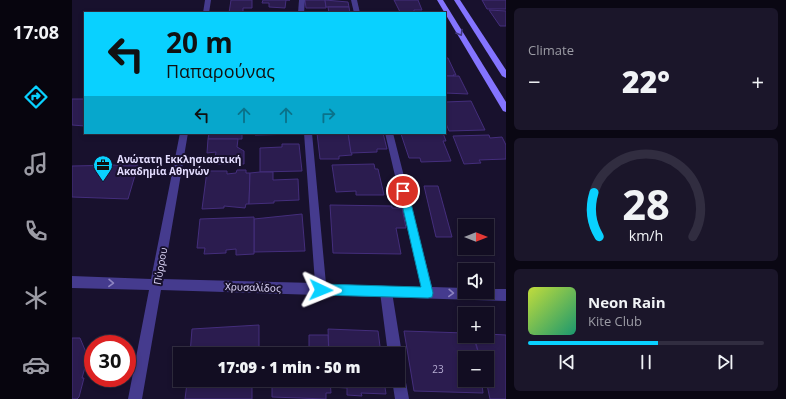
<!DOCTYPE html>
<html lang="en">
<head>
<meta charset="utf-8">
<style>
  :root { --surface:#120d22; --page:#1b162a; --text:#f1f3f6; --muted:#9c9ca5; --line:#312d40; --accent:#09d1ff }
  body { margin:0; font-family:"Open Sans",sans-serif; background:var(--page); color:var(--text); height:100vh; display:flex; flex-direction:column; font-size:15px; white-space:nowrap }
  * { box-sizing:border-box; margin:0 }
  p { font-size:13px; color:var(--muted) }
  .icon { flex:none; width:22px; height:22px; fill:none; stroke:currentColor; stroke-width:2; stroke-linecap:round; stroke-linejoin:round }
  .map { position:relative; flex:1; overflow:hidden }
  .panel { display:flex; flex-direction:column; gap:8px; padding:8px; background:#0a0713; width:280px }
  .panel>* { flex:none }
  .banner { position:absolute; left:12px; top:12px; width:362px; height:122px; border-radius:0px; box-shadow:0 2px 6px #0003,0 0 0 1px var(--line); background:#09d1ff; color:#111; overflow:hidden }
  .needle { width:26px; rotate:90deg }
  .fabs { position:absolute; left:386px; top:219px; display:grid; gap:8px }
  .fabs a { display:grid; place-items:center; width:36px; height:36px; border-radius:0px; background:var(--surface); box-shadow:0 2px 6px #0003,0 0 0 1px var(--line); font-size:20px }
  .speed { position:absolute; left:12px; top:335px; display:flex; gap:8px; font-size:20px; font-weight:700; text-align:center }
  .speed>* { display:grid; place-content:center; width:52px; height:52px; border-radius:50%; background:var(--surface); box-shadow:0 2px 6px #0003,0 0 0 1px var(--line); line-height:1 }
  .speed .limit { border:6px solid #d22; background:#fff; color:#111 }
  .pin { position:absolute; display:grid; place-items:center; width:34px; height:34px; color:#fff; margin:-17px; border:2px solid #fff; border-radius:50%; box-shadow:0 1px 4px #0007 }
  .me { position:absolute; width:44px; margin:-22px; rotate:92deg; stroke-linejoin:round; filter:drop-shadow(0 0 3px #0008) }
  .turn { display:flex; align-items:center; gap:14px; height:84px; padding:0 16px; font-size:18px }
  .turn .icon { width:52px; height:52px; stroke-width:2.5 }
  .turn b { display:block; font-size:28px; line-height:34px }
  .lanes { display:flex; align-items:center; height:38px; padding:0 16px; background:#0003; justify-content:center; gap:20px; direction:ltr }
  .lanes .off { opacity:.35 }
  .big { font-size:30px; font-weight:800; line-height:1.1 }
  .panel .card { flex:1; display:flex; flex-direction:column; justify-content:center; gap:6px; min-width:0; padding:0 14px; border-radius:6px; background:var(--page) }
  .panel .dial { align-items:center; gap:0 }
  .dial svg { height:104px; overflow:visible; fill:none; stroke:var(--line); stroke-width:7; stroke-linecap:round; text-anchor:middle }
  .dial text { fill:var(--text); stroke:none }
  .song { display:flex; align-items:center; gap:12px }
  .cover { width:48px; height:48px; border-radius:6px; background:linear-gradient(135deg,hsl(70 70% 55%),hsl(160 70% 35%)) }
  .played { height:4px; border-radius:2px; background:linear-gradient(90deg,var(--accent) 55%,var(--line) 55%) }
  .keys { display:flex; justify-content:space-around; direction:ltr }
  .heat { display:flex; justify-content:space-between; align-items:center; font-size:22px; direction:ltr }
  .trip { position:absolute; left:101px; top:347px; width:232px; height:40px; border-radius:0px; background:var(--surface); box-shadow:0 2px 6px #0003,0 0 0 1px var(--line); font-weight:800; line-height:40px; text-align:center }
  main { display:flex; flex:1; min-height:0 }
  .menu { display:flex; flex-direction:column; width:72px; justify-content:space-around; align-items:center; background:#07050e; color:var(--muted) }
  .menu .icon { width:28px; height:28px }
  .menu .selected { color:var(--accent) }
  .menu b { font-size:18px; color:var(--text) }
  .map>svg:first-child { display:block }
  .building { fill:#2b1c4f; stroke:#442e7c }
  .lines { fill:none; stroke-linecap:round; stroke-linejoin:round }
  .service { fill:#453b8e; fill-rule:evenodd }
  .minor { fill:#453b8e; fill-rule:evenodd }
  .secondary { fill:#8474ff; fill-rule:evenodd }
  .oneway { stroke:#433981 }
  .oneway2 { stroke:#8d84c1 }
  .route { fill:#09d1ff; stroke:#0688a6 }
  .labels { text-anchor:middle; dominant-baseline:central; stroke-width:4; stroke-linejoin:round; paint-order:stroke }
  .poi-label { font-size:10px; font-weight:bold; fill:#e4ddff; stroke:#18112d; text-anchor:start }
  .street-label { font-size:10px; fill:#e4ddff; stroke:#18112d }
  .near-number-label { font-size:10px; fill:#b6add3 }
</style>
</head>
<body>
<main>
<nav class="menu">
<b>17:08</b>
<svg class="icon selected" aria-label="directions" viewBox="0 0 24 24"><path d="M12 3l9 9-9 9-9-9zM9 14v-3h6M13 9l2 2-2 2"/></svg>
<svg class="icon" aria-label="music" viewBox="0 0 24 24"><path d="M9 18V5l10-2v13"/><circle cx="6" cy="18" r="3"/><circle cx="16" cy="16" r="3"/></svg>
<svg class="icon" aria-label="phone" viewBox="0 0 24 24"><path d="M5 4h4l2 5-3 2q2 4 5 5l2-3 5 2v4C11 20 4 13 5 4z"/></svg>
<svg class="icon" aria-label="climate" viewBox="0 0 24 24"><path d="M12 3v18M4 7l16 10M4 17L20 7"/></svg>
<svg class="icon" aria-label="car" viewBox="0 0 24 24"><path d="M5 17H2v-5l4-1 3-4h7l3 4 3 1v5h-3M9 17h6M6 11h13"/><circle cx="7" cy="17" r="2"/><circle cx="17" cy="17" r="2"/></svg>
</nav>
<div class="map">
<svg width="434" height="399" viewBox="0 0 434 399">
  <rect width="100%" height="100%" fill="#18112d"/>
  <g class="building">
    <path d="M159 0H180V8H171V12L157 13Z"/>
    <path d="M191 0H218H214L213 8 197 7V3H190Z"/>
    <path d="M233 0H253L254 8H234Z"/>
    <path d="M253 0 276 2 277 7H254Z"/>
    <path d="M322 0H346L350 10H342V12H328Z"/>
    <path d="M410 0H434V9H415Z"/>
    <path d="M256 7H277L278 13H257Z"/>
    <path d="M417 10 434 11V26H428Z"/>
    <path d="M373 58H376L384 75H381L382 76H373Z"/>
    <path d="M373 76H387L396 94 373 93Z"/>
    <path d="M0 99H13V126L0 125Z"/>
    <path d="M399 101 413 130 377 131 373 121V102Z"/>
    <path d="M137 133H170V139H136Z"/>
    <path d="M183 133H229V134L183 135Z"/>
    <path d="M245 133H276L280 155 267 156V159H248Z"/>
    <path d="M276 133H311L315 149H305V152L279 153Z"/>
    <path d="M332 133H371L374 141H371L379 161 349 162 348 158H337L329 134H333Z"/>
    <path d="M417 135 418 138 430 137 434 145V159L407 160 409 163 392 164 381 136Z"/>
    <path d="M136 139H166L165 147 172 151V164H142L144 152 135 153Z"/>
    <path d="M210 144H227L230 171 188 172V148L210 147Z"/>
    <path d="M302 164 303 169H306L312 195H284V191L264 192 260 165Z"/>
    <path d="M47 165H66L56 199 0 197V166Z"/>
    <path d="M165 170H174V173H178L177 204H174L173 208 152 206V208L130 209 135 171H155V174L164 173Z"/>
    <path d="M188 172H201V180L226 179 227 200 202 201V203L177 204 178 173Z"/>
    <path d="M352 186H366L380 237H364Z"/>
    <path d="M258 205 320 206V208H330L334 228H324L329 254 261 253Z"/>
    <path d="M230 214 233 251 182 252V219Z"/>
    <path d="M182 217V254L164 255V249L154 250V253L132 254 133 248H125L128 219Z"/>
    <path d="M187 325V354H118L120 329Z"/>
    <path d="M256 329 306 331 309 354H257Z"/>
    <path d="M332 331 393 333V336H397L398 342H403L408 358H393V380H414L415 385H410L411 393 342 391Z"/>
    <path d="M415 334 434 335V399H418L414 380H415V358H408L402 336H415Z"/>
    <path d="M237 335H256L257 354H204L205 350H237Z"/>
    <path d="M0 338H8L16 357 10 378H12L7 397 5 399H0Z"/>
    <path d="M115 380H158L115 383Z"/>
    <path d="M158 380H180V399H113L115 383Z"/>
    <path d="M200 380H258L259 393H254V399L200 397Z"/>
    <path d="M258 380H312L314 394 289 393 290 396 275 395V388L258 387Z"/>
  </g>
  <g class="lines">
    <g class="service">
      <path d="M314 286 318 288 320 292 330 354 326 359V354H316L308 292 310 288Z"/>
      <path d="M326 364 331 366 337 399H323L320 380H326Z"/>
    </g>
    <g class="minor">
      <path d="M133 0H139L137 13H131Z"/>
      <path d="M227 0H233L232 13H226Z"/>
      <path d="M279 0H285L288 13H282Z"/>
      <path d="M108 133H116L91 279 243 283 232 133H240L254 284 349 287 313 133H321L360 287 393 288V292H415V289H434V301L89 290 70 399H56L77 290 0 288V276L79 279Z"/>
    </g>
    <g class="secondary">
      <path d="M365 0H371L434 102V112L431 111Z"/>
      <path d="M382 0H388L434 70V78L430 76Z"/>
    </g>
  </g>
  <defs><path id="oneway-chevron" d="M-2-3.5L2.5 0L-2 3.5" fill="none" stroke-width="1.6" stroke-linecap="round" stroke-linejoin="round"/></defs>
  <use class="oneway" href="#oneway-chevron" transform="translate(388 33) rotate(59)"/>
  <g class="oneway2">
    <use href="#oneway-chevron" transform="translate(39 283) rotate(1)"/>
    <use href="#oneway-chevron" transform="translate(379 293) rotate(2)"/>
  </g>
  <path class="route" d="M331 187 336 191 361 293 360 297 356 298 249 295 246 293 244 290 246 286 249 284 349 287 327 191Z"/>
  <defs>
    <g id="office-pin" transform="scale(1)"><path d="M0 17L-7.5 6A9.5 9.5 0 1 1 7.5 6Z" fill="#09d1ff" stroke="#18112d"/><path d="M-6-3h4V-5.5h4V-3h4V5H-6ZM-1-4.5V-3h2v-1.5ZM-6 0V1H6V0Z" fill="#111"/></g>
  </defs>
  <g fill-rule="evenodd">
    <use href="#office-pin" x="31" y="165"/>
  </g>
  <g class="labels">
    <g class="poi-label">
      <text x="45" y="159">Ανώτατη Εκκλησιαστική<tspan x="45" dy="12">Ακαδημία Αθηνών</tspan></text>
    </g>
    <g class="street-label">
      <text transform="translate(88 266) rotate(-80)">Πύρρου</text>
      <text transform="translate(181 287) rotate(2)">Χρυσαλίδος</text>
    </g>
    <g class="near-number-label">
      <text x="366" y="369">23</text>
    </g>
  </g>
</svg>
<div class="fabs">
<a><svg class="needle" viewBox="-14 -14 28 28"><path d="M0-13l5 13h-10z" fill="#e53935"/><path d="M0 13l5-13h-10z" fill="#9c9ca5"/></svg></a>
<a><svg class="icon" aria-label="sound" viewBox="0 0 24 24"><path d="M4 9h4l5-4v14l-5-4H4zM17 9q2 3 0 6"/></svg></a>
<a>+</a>
<a>−</a>
</div>
<div class="speed"><div class="limit">30</div></div>
<div class="pin" style="left:331px;top:191px;background:#d93025"><svg class="icon" aria-label="arrive" viewBox="0 0 24 24"><path d="M6 21V4h12l-3 4 3 4H6"/></svg></div>
<svg class="me" style="left:249px;top:290px" viewBox="-20 -20 40 40"><path d="M0-17L14 15 0 8-14 15z" fill="#09d1ff" stroke="#fff" stroke-width="4"/></svg>
<div class="trip">17:09 · 1 min · 50 m</div>
<div class="banner">
<div class="turn"><svg class="icon" aria-label="left" viewBox="0 0 24 24"><path d="M17 20v-9H6M10 6l-5 5 5 5"/></svg><div><b>20 m</b>Παπαρούνας</div></div>
<div class="lanes"><svg class="icon" aria-label="left" viewBox="0 0 24 24"><path d="M17 20v-9H6M10 6l-5 5 5 5"/></svg><svg class="icon off" aria-label="ahead" viewBox="0 0 24 24"><path d="M12 20V5M6 11l6-6 6 6"/></svg><svg class="icon off" aria-label="ahead" viewBox="0 0 24 24"><path d="M12 20V5M6 11l6-6 6 6"/></svg><svg class="icon off" aria-label="right" viewBox="0 0 24 24"><path d="M7 20v-9h11M14 6l5 5-5 5"/></svg></div>
</div>
</div>
<section class="panel">
<div class="card"><p>Climate</p>
<div class="heat"><a>−</a><b class="big">22°</b><a>+</a></div>
</div>
<div class="card dial"><svg viewBox="0 0 100 80">
<path d="M14 69A42 42 0 1 1 86 69"/>
<path d="M14 69A42 42 0 0 1 10 35" stroke="#09d1ff"/>
<text x="50" y="56" font-size="32" font-weight="700">28</text>
<text x="50" y="72" font-size="11">km/h</text>
</svg></div>
<div class="card">
<div class="song"><i class="cover"></i><div><b>Neon Rain</b><p>Kite Club</p></div></div>
<div class="played"></div>
<div class="keys"><svg class="icon" aria-label="previous" viewBox="0 0 24 24"><path d="M18 5L8 12l10 7zM5 5v14"/></svg><svg class="icon" aria-label="pause" viewBox="0 0 24 24"><path d="M8 5v14M16 5v14"/></svg><svg class="icon" aria-label="next" viewBox="0 0 24 24"><path d="M6 5l10 7-10 7zM19 5v14"/></svg></div>
</div>
</section>
</main>
</body>
</html>
